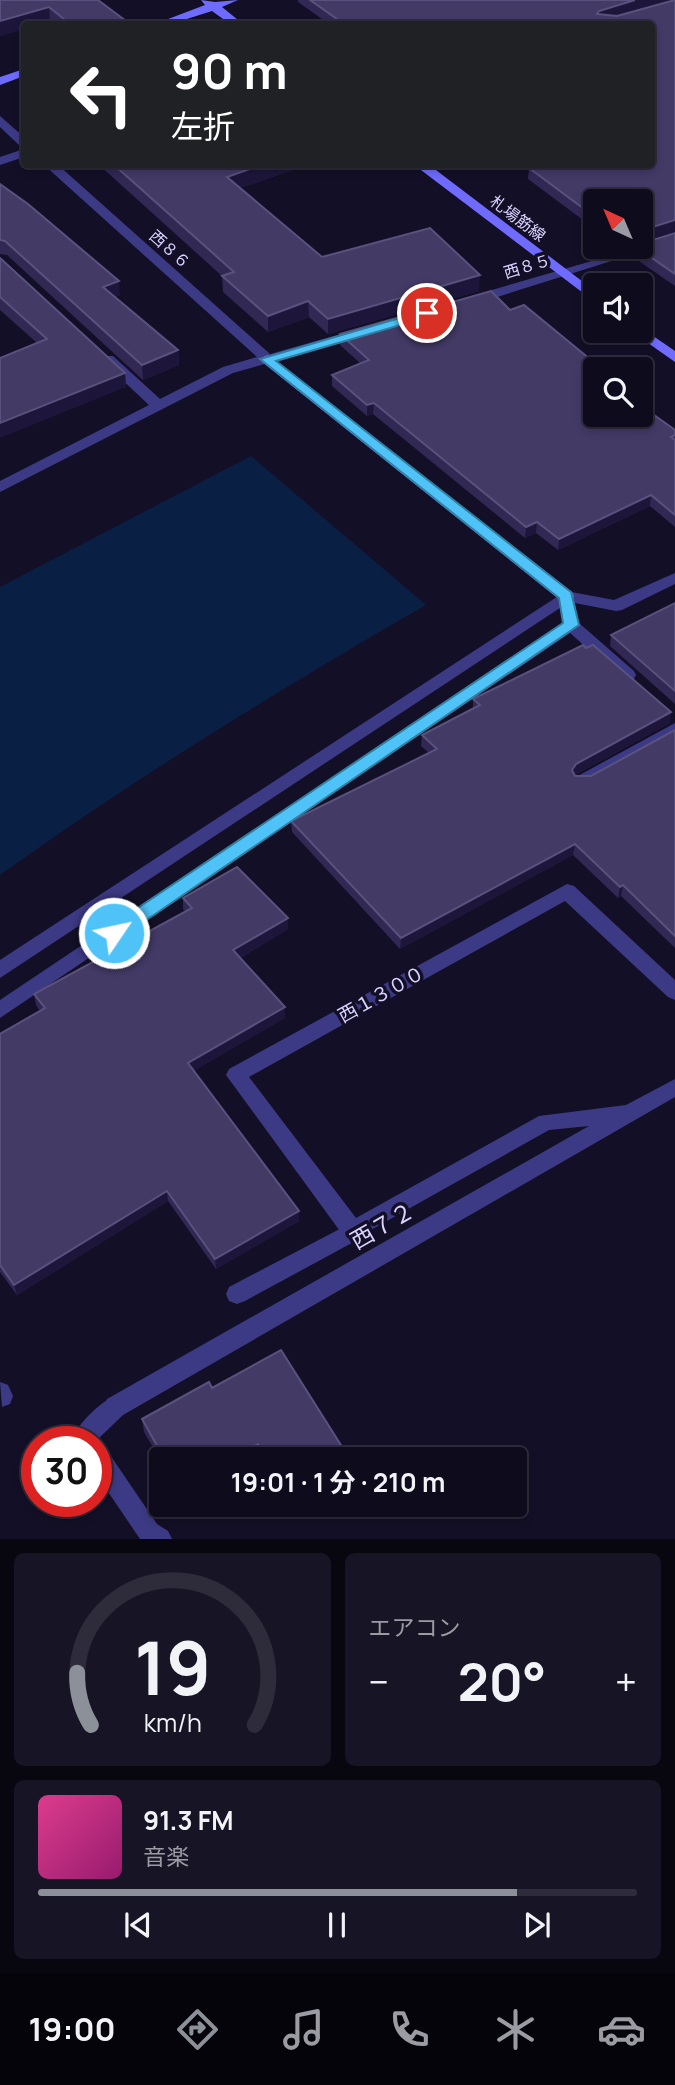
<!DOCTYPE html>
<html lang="ja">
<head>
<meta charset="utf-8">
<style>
  :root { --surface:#0e0b1c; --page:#171425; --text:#f1f3f6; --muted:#9b9ba3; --line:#2e2b3b; --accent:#8c9099 }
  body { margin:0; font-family:Manrope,"Noto Sans JP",sans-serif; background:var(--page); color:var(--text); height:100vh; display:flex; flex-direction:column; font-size:26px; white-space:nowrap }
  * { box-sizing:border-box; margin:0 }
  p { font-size:23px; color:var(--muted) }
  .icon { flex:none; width:38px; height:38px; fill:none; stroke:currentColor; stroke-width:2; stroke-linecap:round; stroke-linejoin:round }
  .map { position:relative; height:1539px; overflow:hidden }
  .details { display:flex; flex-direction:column; gap:14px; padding:14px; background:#08060f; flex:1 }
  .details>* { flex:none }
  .top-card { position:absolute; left:21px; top:21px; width:634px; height:147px; border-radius:7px; box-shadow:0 4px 10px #0003,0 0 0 2px var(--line); background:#202124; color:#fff; overflow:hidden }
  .needle { width:46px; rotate:316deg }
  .controls { position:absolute; left:583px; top:189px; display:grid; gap:14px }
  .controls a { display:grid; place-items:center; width:70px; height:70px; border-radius:7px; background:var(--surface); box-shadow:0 4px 10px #0003,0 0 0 2px var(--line); font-size:35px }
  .speed { position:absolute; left:21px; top:1426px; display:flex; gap:14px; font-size:35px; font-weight:700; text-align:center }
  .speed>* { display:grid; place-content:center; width:91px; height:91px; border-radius:50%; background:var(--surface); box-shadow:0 4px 10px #0003,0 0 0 2px var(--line); line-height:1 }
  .speed .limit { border:10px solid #d22; background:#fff; color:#111 }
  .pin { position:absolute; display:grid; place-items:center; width:60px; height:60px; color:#fff; margin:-30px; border:4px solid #fff; border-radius:50%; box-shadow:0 2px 7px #0007 }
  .me { position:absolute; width:77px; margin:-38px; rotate:56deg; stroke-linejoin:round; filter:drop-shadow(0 0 5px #0008) }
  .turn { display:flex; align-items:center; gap:24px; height:147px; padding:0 35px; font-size:32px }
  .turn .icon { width:91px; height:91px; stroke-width:2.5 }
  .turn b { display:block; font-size:49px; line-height:60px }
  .big { font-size:52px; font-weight:700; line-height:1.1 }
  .details .tile { flex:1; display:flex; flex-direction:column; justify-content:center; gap:10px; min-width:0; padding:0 24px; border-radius:10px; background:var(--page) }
  .details .dial { align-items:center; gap:0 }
  .dial svg { height:182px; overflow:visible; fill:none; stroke:var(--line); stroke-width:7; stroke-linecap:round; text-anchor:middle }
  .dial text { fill:var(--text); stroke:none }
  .song { display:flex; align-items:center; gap:21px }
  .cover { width:84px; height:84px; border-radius:10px; background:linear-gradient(135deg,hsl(330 70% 55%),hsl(320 70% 35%)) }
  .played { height:7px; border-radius:4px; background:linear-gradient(90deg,var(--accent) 80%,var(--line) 80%) }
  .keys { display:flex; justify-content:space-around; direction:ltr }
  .heat { display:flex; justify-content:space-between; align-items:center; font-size:38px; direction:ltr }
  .details .tiles { flex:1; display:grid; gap:14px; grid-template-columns:1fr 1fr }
  .tile:last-child { grid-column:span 2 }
  .trip { position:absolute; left:149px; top:1447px; width:378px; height:70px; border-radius:7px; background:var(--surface); box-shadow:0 4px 10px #0003,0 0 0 2px var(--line); font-weight:700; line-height:70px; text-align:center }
  .tab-bar { display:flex; height:112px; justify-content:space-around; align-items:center; background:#06040b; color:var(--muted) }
  .tab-bar .icon { width:49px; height:49px }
  .tab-bar .current { color:var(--accent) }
  .tab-bar b { font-size:32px; color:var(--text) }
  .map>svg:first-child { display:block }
  .water { fill:#0a1f44 }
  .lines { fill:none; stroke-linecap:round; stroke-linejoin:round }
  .lane { fill:#3d3a85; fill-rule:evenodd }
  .street { fill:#3d3a85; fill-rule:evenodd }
  .secondary { fill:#6f6bff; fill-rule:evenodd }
  .wall { fill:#312854 }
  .shaded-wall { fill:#1d163a }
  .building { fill:#433a66; stroke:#5a527e; stroke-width:2 }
  .route { fill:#4fc3f7; stroke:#337fa1; stroke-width:2 }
  .labels { text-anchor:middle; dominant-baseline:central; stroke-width:7; stroke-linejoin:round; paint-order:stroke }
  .far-street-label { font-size:16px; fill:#d9d4ff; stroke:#130f26 }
  .street-label { font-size:19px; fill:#d9d4ff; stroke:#130f26 }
  .near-street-label { font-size:23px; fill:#d9d4ff; stroke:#130f26 }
</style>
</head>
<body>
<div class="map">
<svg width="675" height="1539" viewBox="0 0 675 1539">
  <rect width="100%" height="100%" fill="#130f26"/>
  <path class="water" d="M251 456 426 605C280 689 137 777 0 875V587Z"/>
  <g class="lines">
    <g class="lane">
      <path d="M24 149V157L0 165V157Z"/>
      <path d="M566 591 572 592 574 596 572 600 0 978V960Z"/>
      <path d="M675 723V737L588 785H576L573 781 576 777Z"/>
      <path d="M353 1222 361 1224 364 1231 361 1238 245 1301 237 1304 229 1301 226 1294 229 1287Z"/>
      <path d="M0 1382 8 1385 13 1396 10 1404 2 1407Z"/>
      <path d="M115 1396 123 1399 126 1407 123 1415 98 1439 99 1444 104 1446 157 1524 168 1531 172 1539H140L96 1474V1442H76L73 1437C80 1422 100 1402 115 1396Z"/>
    </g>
    <g class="street">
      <path d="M0 116 24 137V147L20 146 0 127Z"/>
      <path d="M43 164H57L270 354 362 328 369 332 367 335 233 373 0 492V481L149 405 103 362V356H113L160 399 223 367 257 357Z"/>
      <path d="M675 233V241L478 303H468L466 300 468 297 640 247Z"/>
      <path d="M675 573V584L622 610 616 611 575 603 579 623 634 671 636 675 634 679H622L570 633 0 1018V1000L563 623 558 596 560 592 566 591 614 600Z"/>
      <path d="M567 884 574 886 675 980V1000L668 997 565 901 249 1077 356 1218 539 1116 626 1105 675 1079V1097L123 1415 115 1418 107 1415 104 1407 107 1399 589 1126 549 1130 353 1240 345 1238 226 1075 229 1069Z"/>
    </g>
    <g class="secondary">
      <path d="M201 0 215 2 238 0 222 7 243 24H230L212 11 171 24H155L205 5Z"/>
      <path d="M24 69V76L0 85V77Z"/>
      <path d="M413 164H428L595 291V302Z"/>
      <path d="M640 327 675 351V362L631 331H640Z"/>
      <path d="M267 355 572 592 574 596 572 600H560L262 362 260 359Z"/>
    </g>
  </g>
  <g class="wall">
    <path d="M0 0H98L130 24H54L50 22 41 24H24V29L0 36Z"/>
    <path d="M298 0H670L621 15 675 0V231L640 242V201H595V229L528 179 529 168 538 164H651V24H329L298 2Z"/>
    <path d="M98 164H310L240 188 322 257 479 291 328 334 309 317 268 332 223 292 222 276Z"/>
    <path d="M0 184 120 295 115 297 178 350 179 365 143 380 7 255 0 254Z"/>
    <path d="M675 233V286L633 257 634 247H640Z"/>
    <path d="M0 258 125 373 126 387 37 343 0 310Z"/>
    <path d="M340 334 595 415 675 430V527L650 506 558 550 536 533 525 538 373 414 367 416 332 386V375L361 364 340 345Z"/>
    <path d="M675 603V704L610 646 611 635Z"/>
    <path d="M473 699 670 723 575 775 591 776 675 730V948L621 896 618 898 573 855 400 949 292 832 291 821 429 753 421 746 422 735 473 709Z"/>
    <path d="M183 898 288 929 240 958 285 1007V1018L193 1071 299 1211V1221L216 1269 168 1201 17 1295 0 1272V1034L40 1011 36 1005 34 994 186 912 183 909Z"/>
    <path d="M212 1388 344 1450V1460H261L259 1456 253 1460H161V1461L144 1432 142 1419Z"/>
  </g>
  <g class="shaded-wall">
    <path d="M635 0H670L598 21 597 14 599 11Z"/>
    <path d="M49 7 50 22 41 24H24V29L0 36V21Z"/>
    <path d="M264 164H310L228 192 227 177Z"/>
    <path d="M675 220V231L640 242V231Z"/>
    <path d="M480 275 479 291 328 334V319Z"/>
    <path d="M119 281 120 295 104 301 103 287Z"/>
    <path d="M308 301 309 317 268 332V316Z"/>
    <path d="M178 350 179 365 143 380 142 365Z"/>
    <path d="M125 373 126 387 0 438V423Z"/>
    <path d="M374 403 373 414 367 416V405Z"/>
    <path d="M651 495 650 506 558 550 559 539Z"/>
    <path d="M537 522 536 533 525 538 526 527Z"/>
    <path d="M671 712 670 723 575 775 572 770 576 764Z"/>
    <path d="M575 844 573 855 400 949 401 938Z"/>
    <path d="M623 885 621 896 618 898 620 887Z"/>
    <path d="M288 918V929L234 961 233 950Z"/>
    <path d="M285 1007V1018L189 1074 188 1063Z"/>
    <path d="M167 1191 168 1201 17 1295 14 1285Z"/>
    <path d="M299 1211V1221L216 1269 215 1259Z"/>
    <path d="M258 1444 259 1456 253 1460H231Z"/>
    <path d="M344 1450V1460H327Z"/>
  </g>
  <g class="building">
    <path d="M0 0H98L130 24H70L49 7 0 21Z"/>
    <path d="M310 0H635L599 11 597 14 617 16 675 0V220L640 231V201H595V217L529 168 538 164H651V24H344Z"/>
    <path d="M113 164H264L227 177 322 257 430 228 480 275 328 319 308 301 268 316 222 276 234 272Z"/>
    <path d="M0 184 28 204 119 281 103 287 178 350 142 365 5 241 0 240Z"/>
    <path d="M675 233V274L636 247H640V244Z"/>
    <path d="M0 258 125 373 0 423V358L47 339 0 297Z"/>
    <path d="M491 291 510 310 524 305 602 369H595V415H640V405L675 430V435L671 437 675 440V515L651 495 559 539 537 522 526 527 374 403 367 405 332 375 369 360 340 334Z"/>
    <path d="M675 603V691L611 635Z"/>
    <path d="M583 645 586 648 593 645 671 712 576 764 572 770 575 776H591L675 730V936L623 885 620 887 575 844 401 938 291 821 437 749 422 735 480 705 473 699Z"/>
    <path d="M237 867 288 918 233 950 285 1007 188 1063 299 1211 215 1259 167 1191 14 1285 0 1265V1034L45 1008 34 994 192 908 183 898Z"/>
    <path d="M281 1350 344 1450 327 1460H268L258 1444 231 1460H165L142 1419 209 1382 212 1388Z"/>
  </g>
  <path class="route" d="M427 310 434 313 432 316 276 361 571 592 579 625 120 938H108L106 933 108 928 563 623 559 598 260 359Z"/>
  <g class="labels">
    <g class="far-street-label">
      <text transform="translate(518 218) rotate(37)">札場筋線</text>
      <text transform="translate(170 249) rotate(42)">西８６</text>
      <text transform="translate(527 266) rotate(-17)">西８５</text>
    </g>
    <g class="street-label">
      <text transform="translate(381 994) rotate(-29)">西１３００</text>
    </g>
    <g class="near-street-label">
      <text transform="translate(382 1225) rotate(-30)">西７２</text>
    </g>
  </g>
</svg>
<div class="controls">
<a><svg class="needle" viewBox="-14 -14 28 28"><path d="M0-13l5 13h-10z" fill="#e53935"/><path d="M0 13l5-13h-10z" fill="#9b9ba3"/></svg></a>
<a><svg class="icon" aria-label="sound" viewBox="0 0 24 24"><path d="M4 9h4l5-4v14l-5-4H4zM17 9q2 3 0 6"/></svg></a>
<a><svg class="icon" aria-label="search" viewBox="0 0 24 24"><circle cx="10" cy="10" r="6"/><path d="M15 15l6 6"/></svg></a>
</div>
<div class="speed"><div class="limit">30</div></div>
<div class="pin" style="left:427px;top:313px;background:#d93025"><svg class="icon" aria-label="arrive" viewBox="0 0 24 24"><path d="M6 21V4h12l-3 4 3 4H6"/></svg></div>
<svg class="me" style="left:114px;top:933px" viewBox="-20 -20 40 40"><circle r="17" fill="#4fc3f7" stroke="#fff" stroke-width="3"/><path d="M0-11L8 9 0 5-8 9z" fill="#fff"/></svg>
<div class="trip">19:01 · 1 分 · 210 m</div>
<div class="top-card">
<div class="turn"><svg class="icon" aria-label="left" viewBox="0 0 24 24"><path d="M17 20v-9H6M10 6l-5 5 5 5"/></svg><div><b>90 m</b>左折</div></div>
</div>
</div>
<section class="details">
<div class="tiles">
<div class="tile dial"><svg viewBox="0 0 100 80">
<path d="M14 69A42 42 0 1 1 86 69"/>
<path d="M14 69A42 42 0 0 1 8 46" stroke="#8c9099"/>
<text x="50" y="56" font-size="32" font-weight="700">19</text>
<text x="50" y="72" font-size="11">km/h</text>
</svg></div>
<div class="tile"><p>エアコン</p>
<div class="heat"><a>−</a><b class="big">20°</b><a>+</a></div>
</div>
<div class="tile">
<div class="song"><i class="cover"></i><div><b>91.3 FM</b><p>音楽</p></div></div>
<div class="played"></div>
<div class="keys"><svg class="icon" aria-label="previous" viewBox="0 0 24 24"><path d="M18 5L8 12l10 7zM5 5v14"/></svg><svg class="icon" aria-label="pause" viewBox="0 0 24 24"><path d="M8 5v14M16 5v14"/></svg><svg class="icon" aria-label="next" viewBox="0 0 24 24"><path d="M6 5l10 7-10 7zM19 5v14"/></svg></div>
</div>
</div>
</section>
<nav class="tab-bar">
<b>19:00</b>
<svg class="icon current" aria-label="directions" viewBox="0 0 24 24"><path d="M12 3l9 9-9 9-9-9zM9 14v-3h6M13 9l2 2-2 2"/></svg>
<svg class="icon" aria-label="music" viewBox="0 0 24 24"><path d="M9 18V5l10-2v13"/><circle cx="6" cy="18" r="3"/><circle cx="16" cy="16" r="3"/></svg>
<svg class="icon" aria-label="phone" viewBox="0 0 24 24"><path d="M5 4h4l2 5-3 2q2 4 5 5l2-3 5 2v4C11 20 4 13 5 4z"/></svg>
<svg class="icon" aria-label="climate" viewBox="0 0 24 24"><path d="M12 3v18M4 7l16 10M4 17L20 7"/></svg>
<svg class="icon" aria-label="car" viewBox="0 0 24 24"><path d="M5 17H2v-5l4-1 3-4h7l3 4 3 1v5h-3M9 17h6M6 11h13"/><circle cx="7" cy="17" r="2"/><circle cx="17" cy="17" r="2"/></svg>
</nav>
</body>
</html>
